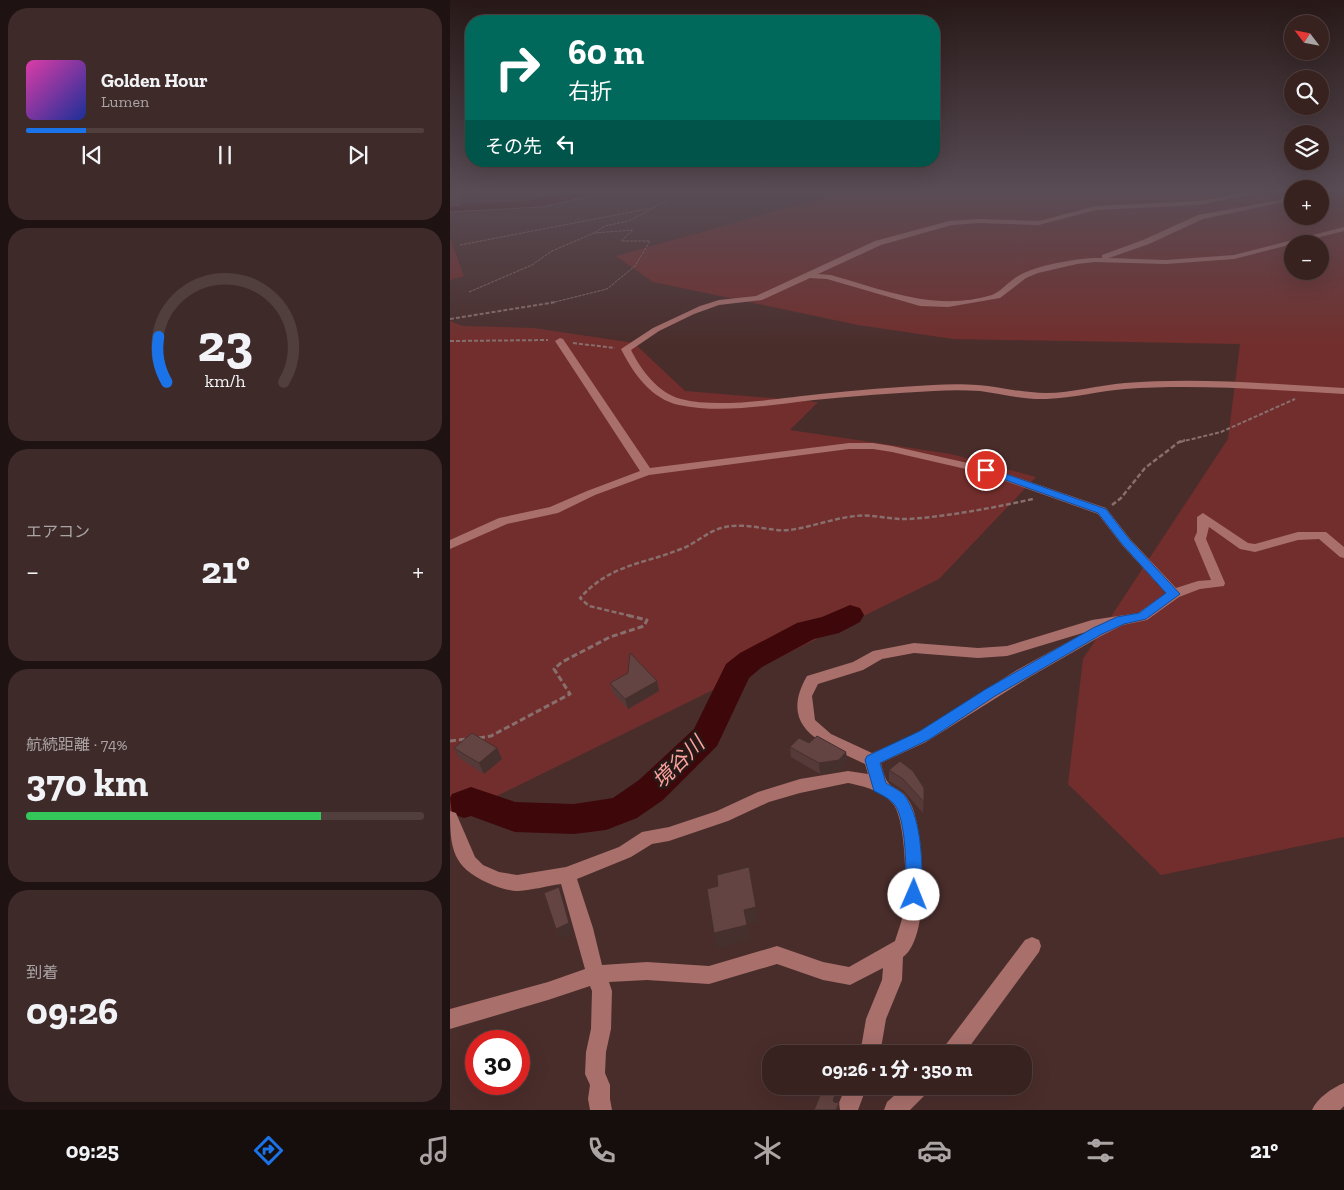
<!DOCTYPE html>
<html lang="ja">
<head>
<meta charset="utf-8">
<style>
  :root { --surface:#372220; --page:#3e2a29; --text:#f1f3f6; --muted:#aaa4a5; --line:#513f3e; --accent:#1a73e8 }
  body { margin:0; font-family:"Zilla Slab","Noto Sans JP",serif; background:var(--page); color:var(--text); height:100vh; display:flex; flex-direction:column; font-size:19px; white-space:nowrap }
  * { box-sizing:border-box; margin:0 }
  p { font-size:16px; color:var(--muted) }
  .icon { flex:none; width:28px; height:28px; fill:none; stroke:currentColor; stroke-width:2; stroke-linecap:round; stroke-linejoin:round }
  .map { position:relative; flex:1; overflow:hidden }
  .details { display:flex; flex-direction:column; gap:8px; padding:8px; background:#1e1312; width:450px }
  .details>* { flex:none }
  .guide { position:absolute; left:15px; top:15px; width:475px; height:152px; border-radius:20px; box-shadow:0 5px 20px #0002,0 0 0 1px var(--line); background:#00695c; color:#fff; overflow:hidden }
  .needle { width:32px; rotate:302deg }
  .fabs { position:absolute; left:834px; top:15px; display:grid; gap:10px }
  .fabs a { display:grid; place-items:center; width:45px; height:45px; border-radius:50%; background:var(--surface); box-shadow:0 5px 20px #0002,0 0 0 1px var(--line); font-size:25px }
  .speed { position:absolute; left:15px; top:1030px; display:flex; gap:10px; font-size:25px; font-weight:700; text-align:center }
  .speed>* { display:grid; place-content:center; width:65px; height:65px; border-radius:50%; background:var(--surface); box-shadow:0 5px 20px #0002,0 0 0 1px var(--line); line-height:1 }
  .speed .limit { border:8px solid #d22; background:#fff; color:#111 }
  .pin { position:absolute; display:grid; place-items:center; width:42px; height:42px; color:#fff; margin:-21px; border:2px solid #fff; border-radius:50%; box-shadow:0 1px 5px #0007 }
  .me { position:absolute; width:55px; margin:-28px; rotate:1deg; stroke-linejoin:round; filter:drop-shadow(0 0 4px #0008) }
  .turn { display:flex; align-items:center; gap:18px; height:105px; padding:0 20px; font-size:22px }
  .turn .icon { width:65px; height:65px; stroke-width:2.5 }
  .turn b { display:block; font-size:35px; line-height:42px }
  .then { display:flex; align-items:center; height:48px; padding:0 20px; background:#0003; gap:10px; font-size:19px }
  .big { font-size:38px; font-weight:800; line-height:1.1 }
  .details .card { flex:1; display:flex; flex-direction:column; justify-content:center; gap:8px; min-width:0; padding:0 18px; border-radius:20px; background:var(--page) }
  .details .dial { align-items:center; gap:0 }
  .dial svg { height:130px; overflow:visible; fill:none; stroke:var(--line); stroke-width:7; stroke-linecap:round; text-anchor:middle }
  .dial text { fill:var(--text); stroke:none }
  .song { display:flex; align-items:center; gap:15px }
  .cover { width:60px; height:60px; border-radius:8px; background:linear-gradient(135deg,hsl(320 70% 55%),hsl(230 70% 35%)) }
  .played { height:5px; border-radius:2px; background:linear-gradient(90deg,var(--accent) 15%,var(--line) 15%) }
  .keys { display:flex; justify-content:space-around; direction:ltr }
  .heat { display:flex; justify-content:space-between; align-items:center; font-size:28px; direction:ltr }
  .charge { height:8px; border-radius:4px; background:linear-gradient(90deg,#34c759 74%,var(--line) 0) }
  .trip { position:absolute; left:312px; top:1045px; width:270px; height:50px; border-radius:20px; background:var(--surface); box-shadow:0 5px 20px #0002,0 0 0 1px var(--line); font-weight:800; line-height:50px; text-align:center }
  .menu { display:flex; height:80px; justify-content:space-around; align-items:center; background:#160e0d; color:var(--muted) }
  .menu .icon { width:35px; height:35px }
  .menu .selected { color:var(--accent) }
  .menu b { font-size:22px; color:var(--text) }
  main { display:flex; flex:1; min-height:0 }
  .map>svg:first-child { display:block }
  .green { fill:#722e2c; fill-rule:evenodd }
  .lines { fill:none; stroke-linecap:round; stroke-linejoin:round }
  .river { fill:#3e070a; fill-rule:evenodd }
  .path-far3 { stroke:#886f6d; stroke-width:1; stroke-dasharray:3 1; stroke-linecap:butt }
  .path-far2 { stroke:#886f6d; stroke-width:2; stroke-dasharray:4 2; stroke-linecap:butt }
  .path-far1 { stroke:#886f6d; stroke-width:2.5; stroke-dasharray:5 2.5; stroke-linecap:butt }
  .path { stroke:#886f6d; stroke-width:3; stroke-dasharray:6 3; stroke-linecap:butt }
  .minor { fill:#a86f6b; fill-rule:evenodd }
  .wall { fill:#553a39 }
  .shaded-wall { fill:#45302e }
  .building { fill:#634442; stroke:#45302e }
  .route { fill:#1a73e8; stroke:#114b97 }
  .labels { text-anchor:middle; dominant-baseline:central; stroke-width:5; stroke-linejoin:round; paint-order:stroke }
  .near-water-label { font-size:21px; font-style:italic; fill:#fca39d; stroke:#261918 }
</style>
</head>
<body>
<main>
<section class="details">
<div class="card">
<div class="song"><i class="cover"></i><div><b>Golden Hour</b><p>Lumen</p></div></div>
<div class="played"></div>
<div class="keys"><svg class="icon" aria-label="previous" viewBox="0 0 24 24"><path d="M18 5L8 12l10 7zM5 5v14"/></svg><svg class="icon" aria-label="pause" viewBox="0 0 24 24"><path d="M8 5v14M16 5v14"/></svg><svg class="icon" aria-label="next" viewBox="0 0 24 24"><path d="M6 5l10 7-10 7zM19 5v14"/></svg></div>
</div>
<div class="card dial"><svg viewBox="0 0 100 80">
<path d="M14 69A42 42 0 1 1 86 69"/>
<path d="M14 69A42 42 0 0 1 9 41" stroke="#1a73e8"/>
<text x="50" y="56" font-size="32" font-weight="700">23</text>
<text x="50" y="72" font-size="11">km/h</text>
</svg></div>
<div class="card"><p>エアコン</p>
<div class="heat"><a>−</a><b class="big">21°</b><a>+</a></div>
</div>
<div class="card"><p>航続距離 · 74%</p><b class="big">370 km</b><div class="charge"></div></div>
<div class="card"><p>到着</p><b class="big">09:26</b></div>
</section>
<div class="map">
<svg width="894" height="1110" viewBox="0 0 894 1110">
  <rect width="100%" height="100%" fill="#492d2b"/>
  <g class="green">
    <path d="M395 192H842V216H870V192H894V837L711 875 618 784 633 659 778 439 790 344 503 339 408 325 203 282 166 256ZM842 244H870V271H842Z"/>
    <path d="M0 238 14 276 0 280Z"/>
    <path d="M0 321 13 326 84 328 184 343 235 391 368 402 340 430 501 454 586 477 489 579 0 819Z"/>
  </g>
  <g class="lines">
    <g class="river">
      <path d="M121 192H150L148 195 143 196 77 209 0 212V204L77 201Z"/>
      <path d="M400 605 410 608 414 615 410 622 389 633 364 639 312 667 299 678 267 746 213 800 187 818 156 830 124 834 65 832 21 816 14 818 2 814 0 798 2 794 21 787 65 802 124 804 163 798 189 780 244 729 276 664 290 653 347 623 372 617Z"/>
    </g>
    <g class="path-far3">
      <path d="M0 212 92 207 158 192"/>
      <path d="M10 245 197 209"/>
      <path d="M19 292 82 265 102 251 144 233 155 226 179 221 232 192"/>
      <path d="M101 303 157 289 185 266 200 241H171L183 230 144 233"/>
    </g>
    <g class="path-far2">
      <path d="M0 319 106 302"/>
      <path d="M0 341 98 340"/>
      <path d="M123 343 165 348"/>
      <path d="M730 442 771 432 845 399"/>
    </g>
    <g class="path-far1">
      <path d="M662 505 671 498 695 468 729 442 735 440"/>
      <path d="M181 616 139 606 130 598C161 564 191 565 231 549 245 544 257 532 271 528 296 521 318 532 339 530 362 527 384 518 406 516 424 514 441 520 459 519 501 516 542 508 583 499"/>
    </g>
    <g class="path">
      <path d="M29 738 41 736 120 694 104 669 112 662 160 637 194 626 197 620 176 615"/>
      <path d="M0 741 16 739"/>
    </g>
    <g class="minor">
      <path d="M797 192H811L749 205 646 210 589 225 529 223 502 225 431 245 368 274 381 275C434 290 486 312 542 295 552 291 560 280 570 275 586 265 632 257 652 258V255L693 240 748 215 825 201 830 200 836 192 842 193 834 202 753 219 699 244 659 258 716 260 784 255 894 227V231L784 259 716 264 645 262 627 264 588 273 576 278 550 298 498 307 470 306 377 279 360 278 312 300 269 305 244 314 209 331 181 350C191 370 208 393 231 399 270 409 329 398 370 394 407 390 445 387 483 385 498 384 514 384 528 385 551 387 573 393 596 393 622 393 649 385 675 383 748 377 821 384 894 388V394C821 390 748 384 675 389 649 391 623 398 597 399 574 400 552 394 530 391 515 390 499 390 484 391 444 393 404 396 364 400 320 405 272 414 229 405 201 399 183 373 171 349L203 328 250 306 269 300 306 296 425 241 499 221 529 219 589 221 646 206 749 201Z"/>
      <path d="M110 338 113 339 200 468 399 443H423L442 446 540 468 656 508 680 539 726 588 748 581 761 580 744 539 747 532V517L753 513 798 543 805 544 848 532H876L894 547V558L890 557 869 539 848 540 805 552 790 549 759 527 756 539 775 583 774 586 750 589 729 597 697 620 673 625 651 636 578 678 476 742 431 763C432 768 434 776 437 781 440 787 450 789 455 795 459 800 464 809 465 816 474 844 480 938 453 957L452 980 436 1019 430 1054H410L416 1019 432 980 433 968 400 985 373 980 327 964 259 984 197 980 159 982 162 991 161 1029 156 1052 155 1073 160 1085V1099L162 1110H140L138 1099 140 1085 135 1074 136 1052 141 1029 142 991 140 986 98 1000 0 1029V1009L98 982 135 969 111 884C97 886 83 890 68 891 59 891 47 887 38 883 2 867 0 848 0 811L6 813 25 857 33 865 49 872 67 875 116 867 169 847 192 832 219 827 267 811 308 792 350 779 398 771 418 774 415 764C376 745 326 730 357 676L403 662 423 651 464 643 528 648 557 646 642 620 688 613 716 593 672 545 648 514 533 473 442 452 423 449H399L199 475 145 495 108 513 57 524 0 549V540L49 518 100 507 137 491 190 471 105 341ZM636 632 567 670 465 734 422 753 381 734 365 720 362 696 368 684 413 670 432 659 464 653 528 658 557 656ZM398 783C413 786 433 791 443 804 456 819 457 890 454 911 452 921 448 931 445 941L399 967 373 962 327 946 259 966 197 962 152 965 143 928 127 879 181 857 202 844 219 841 278 821 319 802 350 793Z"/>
      <path d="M582 937 589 940 591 946 589 952 514 1054H491L494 1047 575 940Z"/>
      <path d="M894 1083V1106L890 1110H862C867 1098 882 1088 894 1083Z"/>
      <path d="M396 1086H417L408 1110H386Z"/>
      <path d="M455 1086H480L477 1093 460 1110H434L437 1102Z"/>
    </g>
  </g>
  <g class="wall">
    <path d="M0 192H21L11 206 0 207Z"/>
    <path d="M207 681 209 691 178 709 163 693 160 683Z"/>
    <path d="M359 743 396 752 397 762 389 771 370 774 341 757 340 747Z"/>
    <path d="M4 748H47L52 759 34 774 9 758Z"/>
    <path d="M439 770 474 788 473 813 453 790 439 781Z"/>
  </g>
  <g class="shaded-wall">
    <path d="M16 192H21L11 206 9 201Z"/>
    <path d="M207 681 209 691 178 709 175 699Z"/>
    <path d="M47 748 52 759 34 774 29 763Z"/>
    <path d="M396 752 397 762 389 771 370 774 369 763Z"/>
    <path d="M109 887 113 897 123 933 110 939 106 929Z"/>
    <path d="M306 907 309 922 297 925 300 940 267 949 264 933 294 910Z"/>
    <path d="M389 1086H392L393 1089 384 1109 383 1100Z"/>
    <path d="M389 1103 390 1110H386Z"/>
  </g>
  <g class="building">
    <path d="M0 192H16L9 201H0Z"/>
    <path d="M180 653 207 681 175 699 160 683 178 673Z"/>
    <path d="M22 733 47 748 29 763 4 748Z"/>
    <path d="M367 736 396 752 389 760 369 763 340 747 349 738 359 743Z"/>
    <path d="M450 761 463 771 474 788V802L453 779 439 770Z"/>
    <path d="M299 867 306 907 294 910 297 925 264 933 257 889 268 886 267 875Z"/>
    <path d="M109 887 119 923 106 929 94 893Z"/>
    <path d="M374 1086H389L383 1100 384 1102 389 1103 386 1110H364Z"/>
  </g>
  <linearGradient id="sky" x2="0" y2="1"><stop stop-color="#281918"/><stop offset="0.55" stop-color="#594c55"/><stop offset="1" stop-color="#594c55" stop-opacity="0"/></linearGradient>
  <rect width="894" height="347" fill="url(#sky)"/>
  <path class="route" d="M536 467 656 509 679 539 730 594 696 619 674 624 652 634 545 696 480 739 430 763 436 783C442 787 451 791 455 796 473 822 472 865 472 895L469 900 464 903 458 900 456 895C456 875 457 819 444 804 439 798 430 794 424 791L415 760 417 756 470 731 536 689 643 628 667 617 689 613 716 593 672 544 648 513 533 472V468Z"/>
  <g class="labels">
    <g class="near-water-label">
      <text transform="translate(228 762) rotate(-45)">境谷川</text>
    </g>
  </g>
</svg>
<div class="fabs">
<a><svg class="needle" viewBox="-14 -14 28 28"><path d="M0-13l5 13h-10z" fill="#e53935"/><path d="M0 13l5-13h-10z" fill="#aaa4a5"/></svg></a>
<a><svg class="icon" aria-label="search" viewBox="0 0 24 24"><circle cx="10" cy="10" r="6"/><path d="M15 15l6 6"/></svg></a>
<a><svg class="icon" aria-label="layers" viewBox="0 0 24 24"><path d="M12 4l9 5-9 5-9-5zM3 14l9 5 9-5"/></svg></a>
<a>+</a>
<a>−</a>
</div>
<div class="speed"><div class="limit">30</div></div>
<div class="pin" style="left:536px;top:470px;background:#d93025"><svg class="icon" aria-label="arrive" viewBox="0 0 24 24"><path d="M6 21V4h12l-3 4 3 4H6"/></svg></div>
<svg class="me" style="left:464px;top:895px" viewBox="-20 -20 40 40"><circle r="19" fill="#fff"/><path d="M0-13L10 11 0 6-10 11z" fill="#1a73e8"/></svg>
<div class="trip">09:26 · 1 分 · 350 m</div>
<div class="guide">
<div class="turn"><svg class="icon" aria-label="right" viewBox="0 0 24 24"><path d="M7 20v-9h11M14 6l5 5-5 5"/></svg><div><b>60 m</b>右折</div></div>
<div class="then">その先<svg class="icon" aria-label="left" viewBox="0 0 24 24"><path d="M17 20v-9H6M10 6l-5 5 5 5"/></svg></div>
</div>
</div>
</main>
<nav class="menu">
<b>09:25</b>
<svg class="icon selected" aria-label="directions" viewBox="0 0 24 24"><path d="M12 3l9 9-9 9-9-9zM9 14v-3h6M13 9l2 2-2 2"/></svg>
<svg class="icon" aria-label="music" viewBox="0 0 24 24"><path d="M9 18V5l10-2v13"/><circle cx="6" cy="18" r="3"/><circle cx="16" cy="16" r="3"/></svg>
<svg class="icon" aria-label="phone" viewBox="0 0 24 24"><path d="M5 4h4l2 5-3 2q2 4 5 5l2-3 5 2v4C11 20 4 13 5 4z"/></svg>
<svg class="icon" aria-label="climate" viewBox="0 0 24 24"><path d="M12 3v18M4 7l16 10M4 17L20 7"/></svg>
<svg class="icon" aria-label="car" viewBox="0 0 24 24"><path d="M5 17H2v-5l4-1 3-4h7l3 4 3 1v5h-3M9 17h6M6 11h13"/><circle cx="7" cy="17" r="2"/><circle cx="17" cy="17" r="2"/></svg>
<svg class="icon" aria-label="filters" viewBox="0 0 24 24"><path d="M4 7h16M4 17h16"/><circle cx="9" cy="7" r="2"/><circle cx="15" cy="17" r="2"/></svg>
<b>21°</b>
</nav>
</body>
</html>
